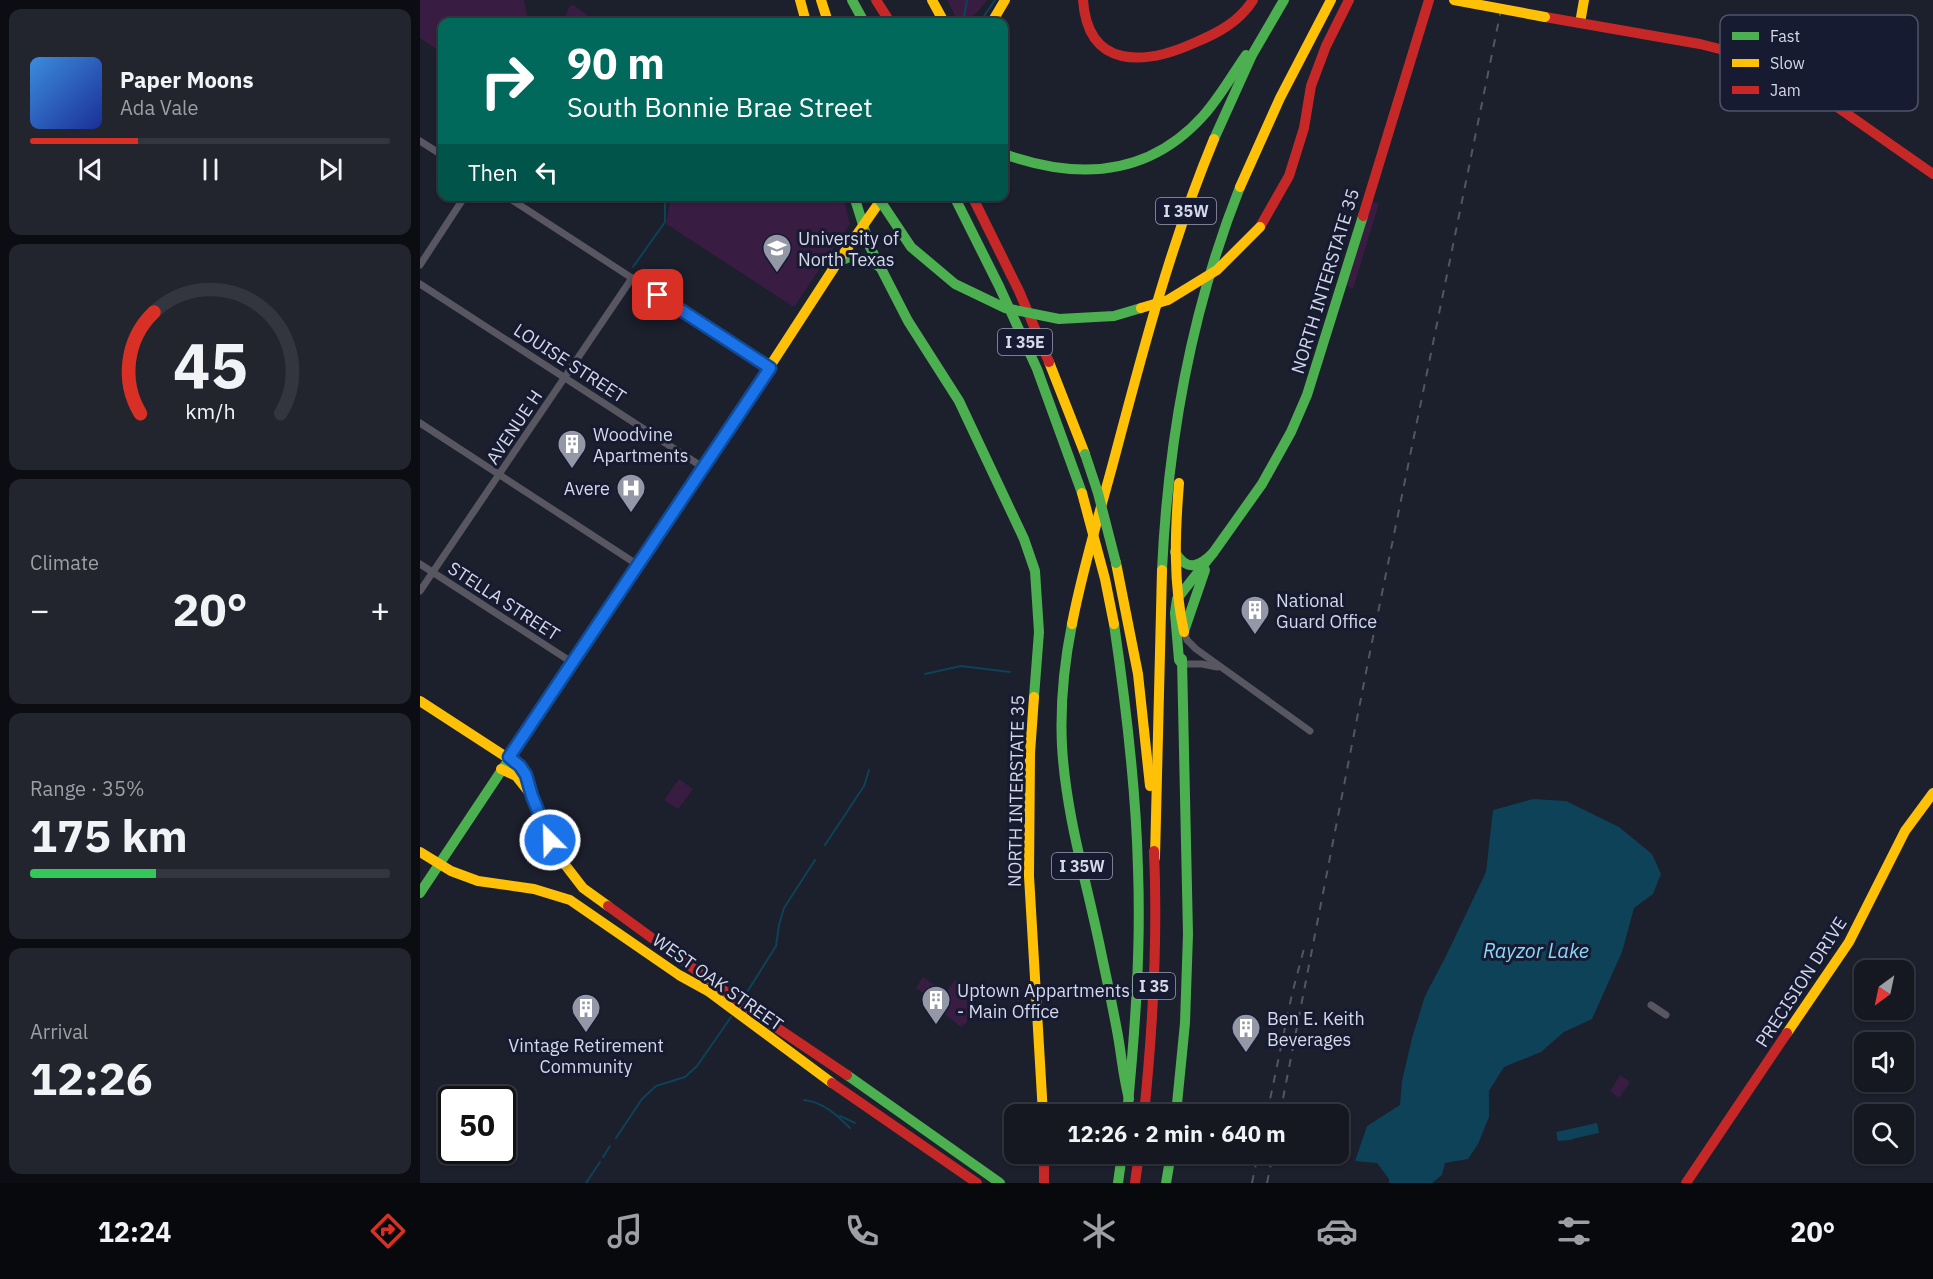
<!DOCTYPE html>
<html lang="en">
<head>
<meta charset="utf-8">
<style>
  :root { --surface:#151721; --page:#22242e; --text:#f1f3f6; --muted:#9d9fa5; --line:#34363f; --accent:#d93025 }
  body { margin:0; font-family:"IBM Plex Sans",sans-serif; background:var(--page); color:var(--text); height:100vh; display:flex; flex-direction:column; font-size:22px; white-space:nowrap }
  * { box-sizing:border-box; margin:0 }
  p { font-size:20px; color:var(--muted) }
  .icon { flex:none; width:33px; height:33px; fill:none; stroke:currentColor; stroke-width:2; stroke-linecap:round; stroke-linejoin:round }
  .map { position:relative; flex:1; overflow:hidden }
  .sheet { display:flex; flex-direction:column; gap:9px; padding:9px; background:#0c0d12; width:420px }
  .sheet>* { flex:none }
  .top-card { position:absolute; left:18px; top:18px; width:570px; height:183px; border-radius:12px; box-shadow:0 2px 4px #0004,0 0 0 2px var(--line); background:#00695c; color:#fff; overflow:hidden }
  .needle { width:39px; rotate:213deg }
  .controls { position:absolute; left:1434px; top:960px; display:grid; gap:12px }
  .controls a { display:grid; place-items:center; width:60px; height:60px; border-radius:12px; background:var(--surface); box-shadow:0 2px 4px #0004,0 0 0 2px var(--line); font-size:30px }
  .speed { position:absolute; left:18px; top:1086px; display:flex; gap:12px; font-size:30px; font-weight:700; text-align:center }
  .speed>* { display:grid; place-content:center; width:78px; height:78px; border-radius:50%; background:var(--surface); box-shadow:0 2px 4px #0004,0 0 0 2px var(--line); line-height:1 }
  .speed .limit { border:3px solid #111; border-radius:9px; background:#fff; color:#111 }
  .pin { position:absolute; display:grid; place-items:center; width:51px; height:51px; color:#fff; margin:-26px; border-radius:12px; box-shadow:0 3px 9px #0006 }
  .me { position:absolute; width:66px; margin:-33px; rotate:337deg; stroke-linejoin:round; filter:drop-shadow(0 0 4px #0008) }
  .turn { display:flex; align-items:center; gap:21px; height:126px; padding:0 30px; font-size:27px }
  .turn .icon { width:78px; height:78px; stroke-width:2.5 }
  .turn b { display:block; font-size:42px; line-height:51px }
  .then { display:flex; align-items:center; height:57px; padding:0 30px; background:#0003; gap:12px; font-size:22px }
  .big { font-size:45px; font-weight:700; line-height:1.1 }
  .sheet .widget { flex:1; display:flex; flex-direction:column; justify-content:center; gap:9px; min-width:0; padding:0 21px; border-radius:12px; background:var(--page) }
  .sheet .dial { align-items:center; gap:0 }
  .dial svg { height:156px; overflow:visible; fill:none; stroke:var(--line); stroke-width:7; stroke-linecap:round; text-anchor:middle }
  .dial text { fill:var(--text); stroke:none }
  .song { display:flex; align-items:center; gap:18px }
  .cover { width:72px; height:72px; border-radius:9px; background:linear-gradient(135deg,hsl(210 70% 55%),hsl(230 70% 35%)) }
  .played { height:6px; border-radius:3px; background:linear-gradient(90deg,var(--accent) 30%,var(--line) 30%) }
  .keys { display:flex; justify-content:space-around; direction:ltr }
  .heat { display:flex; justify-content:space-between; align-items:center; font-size:33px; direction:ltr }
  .charge { height:9px; border-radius:4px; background:linear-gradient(90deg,#34c759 35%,var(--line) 0) }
  .trip { position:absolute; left:584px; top:1104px; width:345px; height:60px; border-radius:12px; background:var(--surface); box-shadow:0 2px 4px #0004,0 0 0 2px var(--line); font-weight:700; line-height:60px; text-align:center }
  .menu { display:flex; height:96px; justify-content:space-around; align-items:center; background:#08090d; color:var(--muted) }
  .menu .icon { width:42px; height:42px }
  .menu .active { color:var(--accent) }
  .menu b { font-size:27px; color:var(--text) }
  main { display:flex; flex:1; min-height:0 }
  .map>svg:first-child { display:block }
  .green { fill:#391c42 }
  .water { fill:#0d4258 }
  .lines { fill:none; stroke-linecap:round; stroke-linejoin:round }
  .stream { stroke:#0d4258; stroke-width:2 }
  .street { stroke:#585661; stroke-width:7 }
  .fast { stroke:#4caf50; stroke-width:10 }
  .slow { stroke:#ffc107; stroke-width:10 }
  .jam { stroke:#c62828; stroke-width:10 }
  .rail { stroke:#54565f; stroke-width:2; stroke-dasharray:8 8; stroke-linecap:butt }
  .fast-bridge { stroke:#4caf50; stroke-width:10 }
  .slow-bridge { stroke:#ffc107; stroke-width:10 }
  .route-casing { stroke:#114b97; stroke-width:15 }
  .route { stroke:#1a73e8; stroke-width:10 }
  .labels { text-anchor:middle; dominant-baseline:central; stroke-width:6; stroke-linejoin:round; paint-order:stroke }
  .shield { fill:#161b32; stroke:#9b9fb1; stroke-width:1.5 }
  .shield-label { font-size:16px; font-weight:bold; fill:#d4d8e8 }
  .poi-label { font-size:18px; fill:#d4d8e8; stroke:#161b32; text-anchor:start }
  .street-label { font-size:18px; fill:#d4d8e8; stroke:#161b32 }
  .water-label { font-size:20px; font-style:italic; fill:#8bd8fb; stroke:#161b32 }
  .key { fill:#161b32; stroke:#4f5469; stroke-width:1.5 }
  .key-label { font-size:16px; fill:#d4d8e8 }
</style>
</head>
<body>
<main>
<section class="sheet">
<div class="widget">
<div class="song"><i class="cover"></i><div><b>Paper Moons</b><p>Ada Vale</p></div></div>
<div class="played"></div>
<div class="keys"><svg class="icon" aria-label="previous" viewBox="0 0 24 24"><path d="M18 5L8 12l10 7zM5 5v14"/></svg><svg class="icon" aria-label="pause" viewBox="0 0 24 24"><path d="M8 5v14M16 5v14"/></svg><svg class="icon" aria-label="next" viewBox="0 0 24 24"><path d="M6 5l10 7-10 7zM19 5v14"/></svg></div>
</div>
<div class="widget dial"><svg viewBox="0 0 100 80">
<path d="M14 69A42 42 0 1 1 86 69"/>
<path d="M14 69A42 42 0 0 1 21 17" stroke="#d93025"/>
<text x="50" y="56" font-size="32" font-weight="700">45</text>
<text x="50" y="72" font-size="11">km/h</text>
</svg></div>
<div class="widget"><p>Climate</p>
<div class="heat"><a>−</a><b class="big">20°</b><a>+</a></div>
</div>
<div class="widget"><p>Range · 35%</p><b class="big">175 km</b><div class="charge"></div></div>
<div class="widget"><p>Arrival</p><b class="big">12:26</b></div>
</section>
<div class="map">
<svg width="1513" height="1183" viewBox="0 0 1513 1183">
  <rect width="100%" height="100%" fill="#1c1f2c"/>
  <g class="green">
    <path d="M0 0H104L108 19 113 22H22V53L0 38Z"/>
    <path d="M527 0H567C558 12 552 22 536 17Z"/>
    <path d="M153 5 174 20 188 21 154 22 147 18 145 22H142L150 6Z"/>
    <path d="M251 197H423L430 224 374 307 246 224Z"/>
    <path d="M952 202 959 203 933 289 926 285Z"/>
    <path d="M259 779 273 789 258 809 244 800Z"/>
    <path d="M503 977 523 991 516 1002 496 988Z"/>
    <path d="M535 980 540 982V993L547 1000V1022L541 1027 516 1007Z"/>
    <path d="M1200 1075 1210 1082 1199 1098 1190 1091Z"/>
  </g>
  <g class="water">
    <path d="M1113 799 1146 801 1199 827 1232 854 1241 874 1233 894 1214 908 1202 952 1172 1019 1144 1032 1121 1052 1084 1067 1069 1091V1117L1058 1144 1048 1159 1025 1163 1022 1175 1012 1183H969V1179L957 1163 935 1161 947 1126 980 1105 982 1081 992 1038 1005 996 1026 956 1066 872 1073 810Z"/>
    <path d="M1177 1123 1179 1133 1152 1139V1140L1138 1141 1136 1132Z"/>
  </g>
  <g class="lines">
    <g class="stream">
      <path d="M543 22 547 0"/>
      <path d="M560 22 575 0"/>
      <path d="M213 267 245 222V196"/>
      <path d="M505 674 541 666 590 672"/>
      <path d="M405 845 444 786 449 770"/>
      <path d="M324 997 356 946 359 925 364 908 395 860"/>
      <path d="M384 1100C403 1102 417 1115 430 1128"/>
      <path d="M420 1116 435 1123"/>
      <path d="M196 1138 222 1099 236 1086 265 1077 277 1066 311 1017"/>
      <path d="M183 1157 190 1146"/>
      <path d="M166 1183 180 1162"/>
    </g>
    <g class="street">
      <path d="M0 141 22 155"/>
      <path d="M86 196 350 368"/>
      <path d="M0 265 45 196"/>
      <path d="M0 284 284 468"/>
      <path d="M0 423 218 565"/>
      <path d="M0 564 153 663"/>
      <path d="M0 591 212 278"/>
      <path d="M764 632 767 640 776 649 890 731"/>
      <path d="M762 664H782L797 667"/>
      <path d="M1231 1005 1246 1015"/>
    </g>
    <g class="fast">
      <path d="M432 0 444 22"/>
      <path d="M794 139 832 55 864 0"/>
      <path d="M584 154C657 180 728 177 783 116 800 97 812 75 826 55"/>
      <path d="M434 196 450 247 488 321 539 401 604 539 615 571 619 632 614 697"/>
      <path d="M534 196 579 286 617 369 662 493"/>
      <path d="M420 261C435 253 446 258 460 267"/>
      <path d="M755 552C767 572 779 567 793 553"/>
      <path d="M742 570C748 441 772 308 820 187"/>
      <path d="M652 624C644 664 640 705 642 746 646 816 667 883 681 952 687 980 693 1008 698 1036 702 1059 703 1076 709 1099"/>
      <path d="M694 624C706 705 716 786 718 869 721 951 715 1032 707 1114"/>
      <path d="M764 631 785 570"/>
      <path d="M762 664 759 660 755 613 757 599 793 553 842 484 871 432 887 395 943 216"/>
      <path d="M0 893 328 400"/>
      <path d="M427 1075 580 1183"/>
      <path d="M756 1114 765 1023 768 934 762 659"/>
      <path d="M698 1183 702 1154"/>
      <path d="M746 1183 751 1154"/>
    </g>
    <g class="slow">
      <path d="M380 0 386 22"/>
      <path d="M401 0 408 22"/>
      <path d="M512 0 524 22"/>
      <path d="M572 22 585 0"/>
      <path d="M1160 23 1164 0"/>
      <path d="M820 187 860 98 911 0"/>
      <path d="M629 362 665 454"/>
      <path d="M328 400 417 263 463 197"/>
      <path d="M759 483C755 533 753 582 764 632"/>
      <path d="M696 563 718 674 730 786"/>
      <path d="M652 624C663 566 681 509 696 452 724 346 752 240 794 139"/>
      <path d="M614 697 610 753 609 876 623 1114"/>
      <path d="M0 701 100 766 106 775 121 821 136 853 163 888 188 906"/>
      <path d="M81 769 96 776 108 791"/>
      <path d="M0 852 31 871 58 881 114 889 150 900 259 975 288 991 412 1083"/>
      <path d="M735 858 742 570"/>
      <path d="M1367 1033 1429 942 1485 831 1513 793"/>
    </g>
    <g class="jam">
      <path d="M456 0 470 22"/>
      <path d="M663 0C668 70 725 65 774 43 798 33 819 22 833 0"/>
      <path d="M1125 17 1280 44 1335 58 1390 88 1513 174"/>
      <path d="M552 196 599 291 629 362"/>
      <path d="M943 216 1009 0"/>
      <path d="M840 227 869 176 884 128 891 86 906 46 929 0"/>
      <path d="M188 906 332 1011 427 1075"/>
      <path d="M412 1083 557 1183"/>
      <path d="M724 1114C733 1026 738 939 734 851"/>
      <path d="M624 1154V1183"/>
      <path d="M715 1183 719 1154"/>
      <path d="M1266 1183 1367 1033"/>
    </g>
    <g class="rail">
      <path d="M847 1114 872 994 885 945"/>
      <path d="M860 1114 949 657 1083 0"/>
      <path d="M832 1183 838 1154"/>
      <path d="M847 1183 853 1154"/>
    </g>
    <g class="fast-bridge">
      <path d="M457 196 491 247 535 284 585 308 639 319 694 316 721 308"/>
      <path d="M665 454 678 493 696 563"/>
    </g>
    <g class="slow-bridge">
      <path d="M1034 0 1125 17"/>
      <path d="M721 308 748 300 797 270 840 227"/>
      <path d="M662 493 685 579 694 624"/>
    </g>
  </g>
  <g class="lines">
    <g class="route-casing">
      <path id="route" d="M130 840 112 796 106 775 100 766 89 757 350 368 238 295"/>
    </g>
    <use href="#route" class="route"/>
  </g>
  <defs>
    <g id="university-pin" transform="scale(1.5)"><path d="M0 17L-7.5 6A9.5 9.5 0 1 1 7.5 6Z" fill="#9497a6" stroke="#161b32"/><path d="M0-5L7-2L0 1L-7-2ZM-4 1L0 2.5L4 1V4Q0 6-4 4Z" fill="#fff"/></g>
    <g id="building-pin" transform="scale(1.5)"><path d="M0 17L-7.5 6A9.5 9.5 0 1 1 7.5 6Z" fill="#9497a6" stroke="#161b32"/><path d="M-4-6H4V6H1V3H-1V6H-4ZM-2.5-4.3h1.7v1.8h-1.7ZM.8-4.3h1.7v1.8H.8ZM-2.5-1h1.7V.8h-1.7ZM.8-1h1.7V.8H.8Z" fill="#fff"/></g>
    <g id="hospital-pin" transform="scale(1.5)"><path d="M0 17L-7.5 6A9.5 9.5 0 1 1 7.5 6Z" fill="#9497a6" stroke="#161b32"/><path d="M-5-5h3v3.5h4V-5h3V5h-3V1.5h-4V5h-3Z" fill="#fff"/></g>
  </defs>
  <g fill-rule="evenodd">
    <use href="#university-pin" x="357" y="248"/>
    <use href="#building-pin" x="152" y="444"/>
    <use href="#hospital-pin" x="211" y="488"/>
    <use href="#building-pin" x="835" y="610"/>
    <use href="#building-pin" x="516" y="1000"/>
    <use href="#building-pin" x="166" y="1008"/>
    <use href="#building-pin" x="826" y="1028"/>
  </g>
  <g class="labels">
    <g class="shield">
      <rect x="736" y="198" width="60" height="26" rx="4.5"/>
      <rect x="578" y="329" width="54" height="26" rx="4.5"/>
      <rect x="632" y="853" width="60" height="26" rx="4.5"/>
      <rect x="713" y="973" width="42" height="26" rx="4.5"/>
    </g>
    <g class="shield-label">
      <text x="766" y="211">I 35W</text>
      <text x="605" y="342">I 35E</text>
      <text x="662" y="866">I 35W</text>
      <text x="734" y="986">I 35</text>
    </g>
    <g class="poi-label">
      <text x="378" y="238">University of<tspan x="378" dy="21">North Texas</tspan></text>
      <text x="173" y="434">Woodvine<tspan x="173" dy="21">Apartments</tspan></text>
      <text x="190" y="488" text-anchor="end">Avere</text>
      <text x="856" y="600">National<tspan x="856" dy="21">Guard Office</tspan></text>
      <text x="537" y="990">Uptown Appartments<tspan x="537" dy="21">- Main Office</tspan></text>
      <text x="847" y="1018">Ben E. Keith<tspan x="847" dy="21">Beverages</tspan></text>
      <text x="166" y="1045" text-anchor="middle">Vintage Retirement<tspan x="166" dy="21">Community</tspan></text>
    </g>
    <g class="street-label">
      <text transform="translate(905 281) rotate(-73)">NORTH INTERSTATE 35</text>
      <text transform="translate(150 363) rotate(33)">LOUISE STREET</text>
      <text transform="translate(94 427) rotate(-56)">AVENUE H</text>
      <text transform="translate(84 601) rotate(33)">STELLA STREET</text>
      <text transform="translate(596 791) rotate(-89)">NORTH INTERSTATE 35</text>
      <text transform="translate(298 982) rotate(35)">WEST OAK STREET</text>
      <text transform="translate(1381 982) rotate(-57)">PRECISION DRIVE</text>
    </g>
    <g class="water-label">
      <text x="1116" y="950">Rayzor Lake</text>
    </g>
  </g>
  <rect x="1300" y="15" width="198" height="96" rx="9" class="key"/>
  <rect x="1312" y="32" width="27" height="8" fill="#4caf50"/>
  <rect x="1312" y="59" width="27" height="8" fill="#ffc107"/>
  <rect x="1312" y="86" width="27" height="8" fill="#c62828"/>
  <g class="key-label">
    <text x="1350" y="42">Fast</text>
    <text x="1350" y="69">Slow</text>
    <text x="1350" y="96">Jam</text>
  </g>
</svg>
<div class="controls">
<a><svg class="needle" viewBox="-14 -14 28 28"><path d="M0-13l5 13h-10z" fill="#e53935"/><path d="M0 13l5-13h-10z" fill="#9d9fa5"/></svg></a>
<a><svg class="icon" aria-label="sound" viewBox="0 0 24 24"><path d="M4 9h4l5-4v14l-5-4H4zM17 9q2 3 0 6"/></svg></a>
<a><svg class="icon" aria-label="search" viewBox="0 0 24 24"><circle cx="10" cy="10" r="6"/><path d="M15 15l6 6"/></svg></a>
</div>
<div class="speed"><div class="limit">50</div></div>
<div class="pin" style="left:238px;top:295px;background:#d93025"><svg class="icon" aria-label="arrive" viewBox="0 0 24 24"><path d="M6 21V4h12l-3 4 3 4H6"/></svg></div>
<svg class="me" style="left:130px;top:840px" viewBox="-20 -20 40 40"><circle r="17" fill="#1a73e8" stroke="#fff" stroke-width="3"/><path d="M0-11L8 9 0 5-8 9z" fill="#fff"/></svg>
<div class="trip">12:26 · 2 min · 640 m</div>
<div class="top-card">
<div class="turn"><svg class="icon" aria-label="right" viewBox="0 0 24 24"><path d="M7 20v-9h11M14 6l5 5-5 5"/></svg><div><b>90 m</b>South Bonnie Brae Street</div></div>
<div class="then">Then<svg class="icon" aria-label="left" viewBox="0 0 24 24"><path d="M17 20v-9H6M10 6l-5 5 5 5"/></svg></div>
</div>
</div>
</main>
<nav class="menu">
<b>12:24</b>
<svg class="icon active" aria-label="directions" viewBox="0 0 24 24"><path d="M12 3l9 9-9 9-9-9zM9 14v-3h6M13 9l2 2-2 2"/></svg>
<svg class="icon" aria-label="music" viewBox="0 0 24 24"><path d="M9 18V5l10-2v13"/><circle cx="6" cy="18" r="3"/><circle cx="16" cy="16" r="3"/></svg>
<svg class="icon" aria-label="phone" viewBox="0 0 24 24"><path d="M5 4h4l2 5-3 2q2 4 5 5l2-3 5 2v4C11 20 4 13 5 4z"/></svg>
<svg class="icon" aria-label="climate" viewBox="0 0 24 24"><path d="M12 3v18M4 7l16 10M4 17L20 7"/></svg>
<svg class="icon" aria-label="car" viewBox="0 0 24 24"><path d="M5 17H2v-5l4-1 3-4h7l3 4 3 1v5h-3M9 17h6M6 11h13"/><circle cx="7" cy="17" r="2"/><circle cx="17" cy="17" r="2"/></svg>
<svg class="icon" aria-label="filters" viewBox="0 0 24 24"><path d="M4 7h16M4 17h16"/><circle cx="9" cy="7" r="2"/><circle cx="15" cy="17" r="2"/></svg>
<b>20°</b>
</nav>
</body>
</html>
